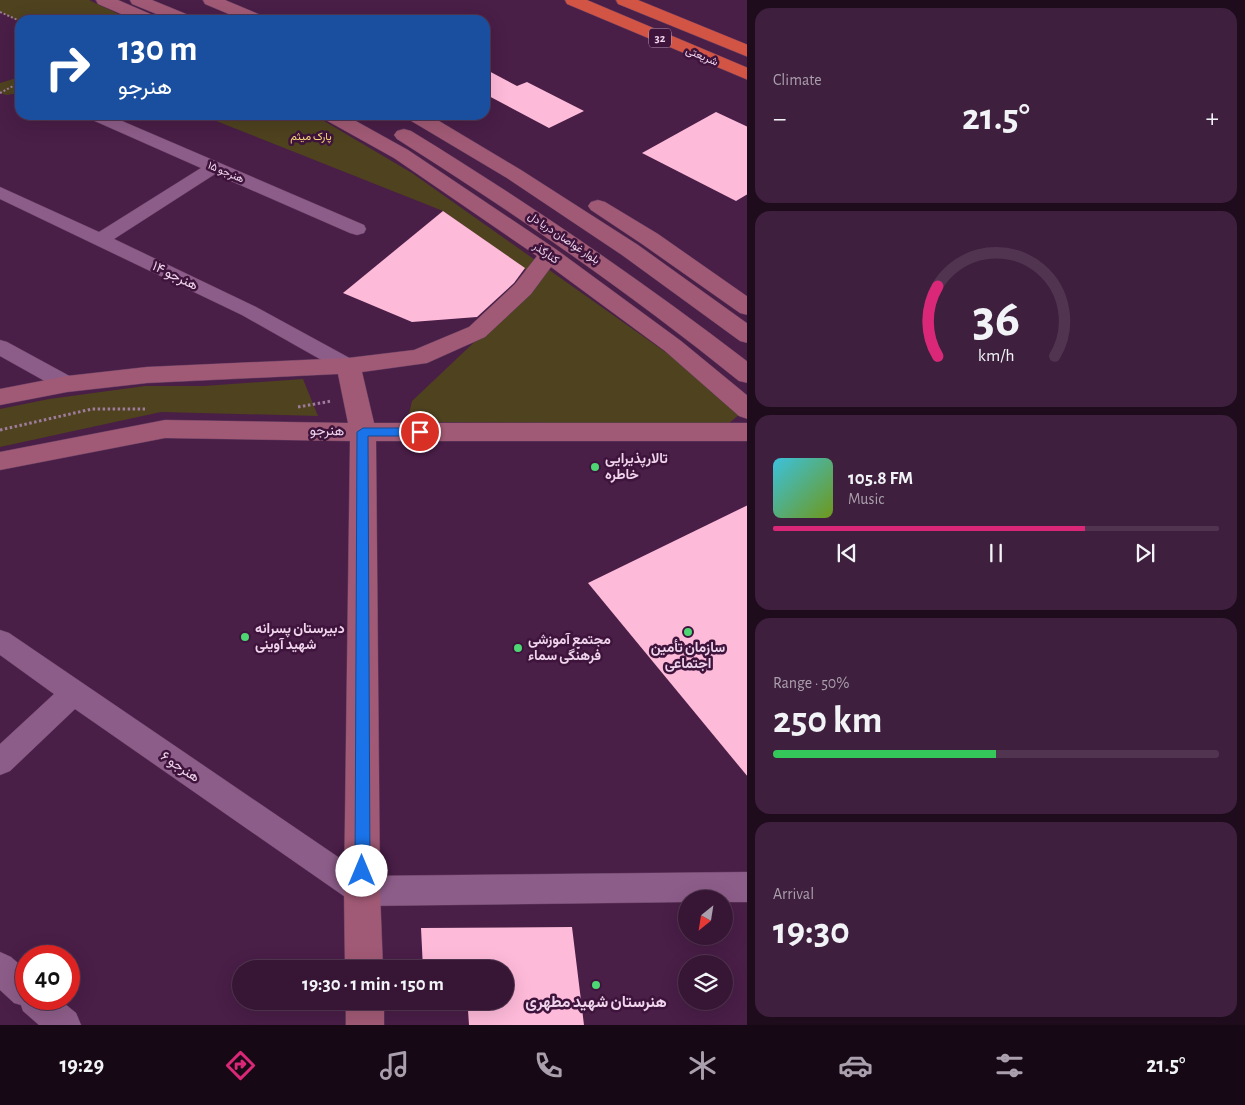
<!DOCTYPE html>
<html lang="en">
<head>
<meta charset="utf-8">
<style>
  :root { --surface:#371635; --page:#3e1f3d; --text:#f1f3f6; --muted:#aa9fad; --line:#513550; --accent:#db2777 }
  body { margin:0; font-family:"Alegreya Sans",Vazirmatn,sans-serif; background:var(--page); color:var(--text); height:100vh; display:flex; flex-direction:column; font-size:19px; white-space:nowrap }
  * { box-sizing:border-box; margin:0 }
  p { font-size:16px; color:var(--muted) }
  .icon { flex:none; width:28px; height:28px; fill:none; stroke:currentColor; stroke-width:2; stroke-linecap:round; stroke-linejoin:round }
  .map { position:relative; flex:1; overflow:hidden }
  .side { display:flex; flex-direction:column; gap:8px; padding:8px; background:#1e0c1d; width:498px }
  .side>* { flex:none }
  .hud { position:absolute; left:15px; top:15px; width:475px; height:105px; border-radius:15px; box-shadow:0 5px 20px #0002,0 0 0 1px var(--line); background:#1a4fa0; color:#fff; overflow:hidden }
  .needle { width:32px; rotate:210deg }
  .buttons { position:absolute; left:678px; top:890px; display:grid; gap:10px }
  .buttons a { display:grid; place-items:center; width:55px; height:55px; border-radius:50%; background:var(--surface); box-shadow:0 5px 20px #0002,0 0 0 1px var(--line); font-size:25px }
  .speed { position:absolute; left:15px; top:945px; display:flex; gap:10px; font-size:25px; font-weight:700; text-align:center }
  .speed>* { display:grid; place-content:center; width:65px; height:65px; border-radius:50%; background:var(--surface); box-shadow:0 5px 20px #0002,0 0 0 1px var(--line); line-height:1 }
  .speed .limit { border:8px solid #d22; background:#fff; color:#111 }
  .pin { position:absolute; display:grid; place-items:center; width:42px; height:42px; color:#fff; margin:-21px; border:2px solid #fff; border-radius:50%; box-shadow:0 1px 5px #0007 }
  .me { position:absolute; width:55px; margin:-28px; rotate:0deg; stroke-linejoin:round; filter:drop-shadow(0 0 4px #0008) }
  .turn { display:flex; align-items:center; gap:18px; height:105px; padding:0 20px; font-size:22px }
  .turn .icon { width:65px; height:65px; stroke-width:2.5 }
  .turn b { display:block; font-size:35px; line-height:42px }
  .big { font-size:38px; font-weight:600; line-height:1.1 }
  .side .widget { flex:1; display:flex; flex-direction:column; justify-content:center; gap:8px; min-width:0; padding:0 18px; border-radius:15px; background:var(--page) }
  .side .dial { align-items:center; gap:0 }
  .dial svg { height:130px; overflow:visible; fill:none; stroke:var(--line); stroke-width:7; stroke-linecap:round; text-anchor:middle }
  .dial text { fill:var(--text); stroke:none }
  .song { display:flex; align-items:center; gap:15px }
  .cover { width:60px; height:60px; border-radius:8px; background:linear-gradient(135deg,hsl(190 70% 55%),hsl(80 70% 35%)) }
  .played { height:5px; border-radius:2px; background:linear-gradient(90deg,var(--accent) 70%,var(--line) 70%) }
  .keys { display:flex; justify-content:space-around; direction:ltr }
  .heat { display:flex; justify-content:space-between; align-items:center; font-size:28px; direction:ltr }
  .charge { height:8px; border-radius:4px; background:linear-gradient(90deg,#34c759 50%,var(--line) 0) }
  .trip { position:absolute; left:232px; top:960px; width:282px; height:50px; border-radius:25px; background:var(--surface); box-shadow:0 5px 20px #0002,0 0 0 1px var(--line); font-weight:600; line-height:50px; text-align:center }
  .menu { display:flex; height:80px; justify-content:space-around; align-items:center; background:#160915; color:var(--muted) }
  .menu .icon { width:35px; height:35px }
  .menu .active { color:var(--accent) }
  .menu b { font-size:22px; color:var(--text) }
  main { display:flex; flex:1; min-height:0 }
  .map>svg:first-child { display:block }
  .green { fill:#4e421f }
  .building { fill:#febad9 }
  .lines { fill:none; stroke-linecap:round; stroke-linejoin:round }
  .street-casing { stroke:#643e62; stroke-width:1 }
  .secondary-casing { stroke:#643e62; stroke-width:1 }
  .highway-casing { stroke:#643e62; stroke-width:1 }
  .path-far1 { stroke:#9f7c9c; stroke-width:2; stroke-dasharray:2 2; stroke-linecap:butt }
  .path { stroke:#9f7c9c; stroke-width:3; stroke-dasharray:2.5 2.5; stroke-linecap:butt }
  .street { fill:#8d5d89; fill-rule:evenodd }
  .secondary { fill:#a15a75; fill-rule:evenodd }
  .highway { fill:#d15445; fill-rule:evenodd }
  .route { fill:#1a73e8; stroke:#114b97 }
  .poi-dot { fill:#4ed675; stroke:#3e143c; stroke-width:2 }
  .labels { text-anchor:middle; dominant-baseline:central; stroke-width:5; stroke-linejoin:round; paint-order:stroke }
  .far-street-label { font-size:11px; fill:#efd4ec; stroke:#3e143c }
  .far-park-label { font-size:11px; fill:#fcd97b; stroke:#3e143c }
  .shield { fill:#3e143c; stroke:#ba9ab7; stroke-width:1 }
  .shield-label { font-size:12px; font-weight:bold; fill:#efd4ec }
  .street-label { font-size:14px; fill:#efd4ec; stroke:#3e143c }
  .poi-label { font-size:14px; font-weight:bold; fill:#efd4ec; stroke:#3e143c; text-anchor:start }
  .near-poi-label { font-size:16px; font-weight:bold; fill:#efd4ec; stroke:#3e143c }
</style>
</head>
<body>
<main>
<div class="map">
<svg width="748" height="1025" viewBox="0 0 748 1025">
  <rect width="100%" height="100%" fill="#491e47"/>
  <g class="green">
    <path d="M0 0H89L131 20H20V22L0 12Z"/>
    <path d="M20 77V93L6 95 0 93V83Z"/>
    <path d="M201 115H314L412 173 746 409 728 424 407 422 412 401 540 280 443 211Z"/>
    <path d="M303 379 318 416 161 412 0 447V409L49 399 145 386H203Z"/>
  </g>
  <g class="building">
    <path d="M485 69 517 86 527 82 584 111 549 128 485 94Z"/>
    <path d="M716 112 748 127V194L736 201 642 153Z"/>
    <path d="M443 211 525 268 514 283 477 317 412 322 343 293Z"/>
    <path d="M748 505V777L588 583Z"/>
    <path d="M572 927 584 1025H469L468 1010H424V1001H506V969H423L421 928Z"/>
  </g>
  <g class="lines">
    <g class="street-casing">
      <g id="street">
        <path d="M86 115H108L364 225 366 229 364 233 357 235 350 233 215 174 114 239 256 307 355 361 359 366 355 371 348 373 341 371 242 315 0 199V187L99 232 201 168 88 118Z"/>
        <path d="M0 340 7 342 75 379 78 384 75 389 67 391 59 389 0 356Z"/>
        <path d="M0 630 9 633 366 876 748 872V902H724V899H686V902L362 906 351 901 75 709 10 771 0 775V744L54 694 0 655Z"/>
        <path d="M0 952 11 957 26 970V999H59L76 1013 81 1025H39L23 1011 21 1005 14 1003 0 990Z"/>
      </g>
    </g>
    <g class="secondary-casing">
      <g id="secondary">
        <path d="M96 0H118L155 16 157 20H135L98 4Z"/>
        <path d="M130 0H152L191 16 193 20H171L132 4Z"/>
        <path d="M203 0H225L263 16 265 20H243L205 4Z"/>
        <path d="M322 115H345L408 150 557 250 681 341 748 396V419L739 416 665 351 551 267 531 294 485 337 427 363 362 372 374 423H748V441H376L380 891 383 969H345L344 891 350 441 165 438 0 470V452L165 420 348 423 338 374 147 383 67 392 0 405V389L67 376 147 367 348 358 414 350 469 327 515 284 537 256 394 158 324 119Z"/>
        <path d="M406 115H429L521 170 638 245 748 324V343L740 341 622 255 507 178 408 119Z"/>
        <path d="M404 129 411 131C527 202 640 279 748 362V383L739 381C630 293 516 214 397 139L394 135 397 131Z"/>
        <path d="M598 200 605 202 658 234 748 297V315L740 313 642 244 591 210 588 206 591 202Z"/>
        <rect x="346" y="1001" width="38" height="24"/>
      </g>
    </g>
    <g class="highway-casing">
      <g id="highway">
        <path d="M565 0H587L748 68V80L567 4Z"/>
        <path d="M616 0H638L748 45V57L618 4Z"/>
      </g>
    </g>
    <g class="path-far1">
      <path d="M0 12 20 21"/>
      <path d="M0 93 15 85 20 87"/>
    </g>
    <g class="path">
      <path d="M298 407 332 401"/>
      <path d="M0 430 92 409H145"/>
    </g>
    <use href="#street" class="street"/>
    <use href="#secondary" class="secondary"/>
    <use href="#highway" class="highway"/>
  </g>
  <path class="route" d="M363 428H420L426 432 420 436H368L370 871 367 876 362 878 357 876 355 871 357 432Z"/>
  <g class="poi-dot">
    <circle cx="595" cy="467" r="5"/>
    <circle cx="688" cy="632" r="5"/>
    <circle cx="245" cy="637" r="5"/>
    <circle cx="518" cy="648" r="5"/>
    <circle cx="596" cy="985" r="5"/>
  </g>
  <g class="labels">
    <g class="far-street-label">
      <text transform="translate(702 56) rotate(23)">شریعتی</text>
      <text transform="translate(226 172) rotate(23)">هنرجو ۱۵</text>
      <text transform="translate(564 238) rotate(34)">بلوار غواصان دریا دل</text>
      <text transform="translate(546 253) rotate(35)">کنارگذر</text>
    </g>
    <g class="far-park-label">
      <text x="311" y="136">پارک میثم</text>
    </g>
    <rect class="shield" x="649" y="28.5" width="22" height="19" rx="4"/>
    <g class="shield-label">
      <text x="660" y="38">32</text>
    </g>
    <g class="street-label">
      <text transform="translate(175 276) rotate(26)">هنرجو ۱۴</text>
      <text transform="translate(327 431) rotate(1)">هنرجو</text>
      <text transform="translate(180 767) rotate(34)">هنرجو ۶</text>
    </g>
    <g class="poi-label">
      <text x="605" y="459">تالارپذیرایی<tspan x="605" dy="16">خاطره</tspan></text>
      <text x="255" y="629">دبیرستان پسرانه<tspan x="255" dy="16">شهید آوینی</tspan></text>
      <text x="528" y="640">مجتمع آموزشی<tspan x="528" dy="16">فرهنگی سماء</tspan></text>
      <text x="688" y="648" text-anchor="middle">سازمان تأمین<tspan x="688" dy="16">اجتماعی</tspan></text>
    </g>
    <g class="near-poi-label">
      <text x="596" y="1002">هنرستان شهید مطهری</text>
    </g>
  </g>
</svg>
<div class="buttons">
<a><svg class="needle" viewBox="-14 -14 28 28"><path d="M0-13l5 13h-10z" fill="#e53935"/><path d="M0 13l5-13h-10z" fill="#aa9fad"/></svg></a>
<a><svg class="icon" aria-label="layers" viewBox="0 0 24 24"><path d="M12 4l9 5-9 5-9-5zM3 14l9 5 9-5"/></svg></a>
</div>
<div class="speed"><div class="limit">40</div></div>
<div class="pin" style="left:420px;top:432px;background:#d93025"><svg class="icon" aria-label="arrive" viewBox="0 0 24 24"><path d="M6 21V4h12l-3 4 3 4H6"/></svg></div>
<svg class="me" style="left:362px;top:871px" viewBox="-20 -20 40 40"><circle r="19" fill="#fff"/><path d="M0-13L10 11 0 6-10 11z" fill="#1a73e8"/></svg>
<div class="trip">19:30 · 1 min · 150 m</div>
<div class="hud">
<div class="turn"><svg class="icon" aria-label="right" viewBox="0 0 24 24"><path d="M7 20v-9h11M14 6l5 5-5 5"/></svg><div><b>130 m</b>هنرجو</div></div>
</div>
</div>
<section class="side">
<div class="widget"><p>Climate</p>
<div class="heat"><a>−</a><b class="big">21.5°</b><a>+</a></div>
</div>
<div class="widget dial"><svg viewBox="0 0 100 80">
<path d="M14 69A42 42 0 1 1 86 69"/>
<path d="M14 69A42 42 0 0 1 14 26" stroke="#db2777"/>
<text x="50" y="56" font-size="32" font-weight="700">36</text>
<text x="50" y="72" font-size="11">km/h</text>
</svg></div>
<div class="widget">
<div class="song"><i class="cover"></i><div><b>105.8 FM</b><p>Music</p></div></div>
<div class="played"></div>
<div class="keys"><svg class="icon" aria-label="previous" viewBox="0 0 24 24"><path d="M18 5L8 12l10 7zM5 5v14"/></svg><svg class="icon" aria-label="pause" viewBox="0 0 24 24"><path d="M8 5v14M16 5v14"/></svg><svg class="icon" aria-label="next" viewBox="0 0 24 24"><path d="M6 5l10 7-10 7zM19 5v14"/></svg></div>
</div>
<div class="widget"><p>Range · 50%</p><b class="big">250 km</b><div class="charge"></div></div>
<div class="widget"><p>Arrival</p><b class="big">19:30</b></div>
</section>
</main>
<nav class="menu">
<b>19:29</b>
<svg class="icon active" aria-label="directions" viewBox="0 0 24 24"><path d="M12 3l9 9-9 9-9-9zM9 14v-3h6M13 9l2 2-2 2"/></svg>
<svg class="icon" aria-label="music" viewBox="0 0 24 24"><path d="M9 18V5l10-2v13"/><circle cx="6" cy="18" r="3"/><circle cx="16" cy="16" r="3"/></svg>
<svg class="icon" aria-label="phone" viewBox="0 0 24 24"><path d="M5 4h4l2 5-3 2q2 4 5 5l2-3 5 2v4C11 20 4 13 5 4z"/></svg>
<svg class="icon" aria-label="climate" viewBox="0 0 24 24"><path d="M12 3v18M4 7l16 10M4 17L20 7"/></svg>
<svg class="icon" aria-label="car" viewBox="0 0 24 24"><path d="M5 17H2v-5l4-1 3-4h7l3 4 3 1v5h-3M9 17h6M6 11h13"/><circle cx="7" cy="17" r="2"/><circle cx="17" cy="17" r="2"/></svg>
<svg class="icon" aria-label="filters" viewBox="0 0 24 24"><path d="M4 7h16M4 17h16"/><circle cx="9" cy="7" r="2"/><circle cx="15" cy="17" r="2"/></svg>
<b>21.5°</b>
</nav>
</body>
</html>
